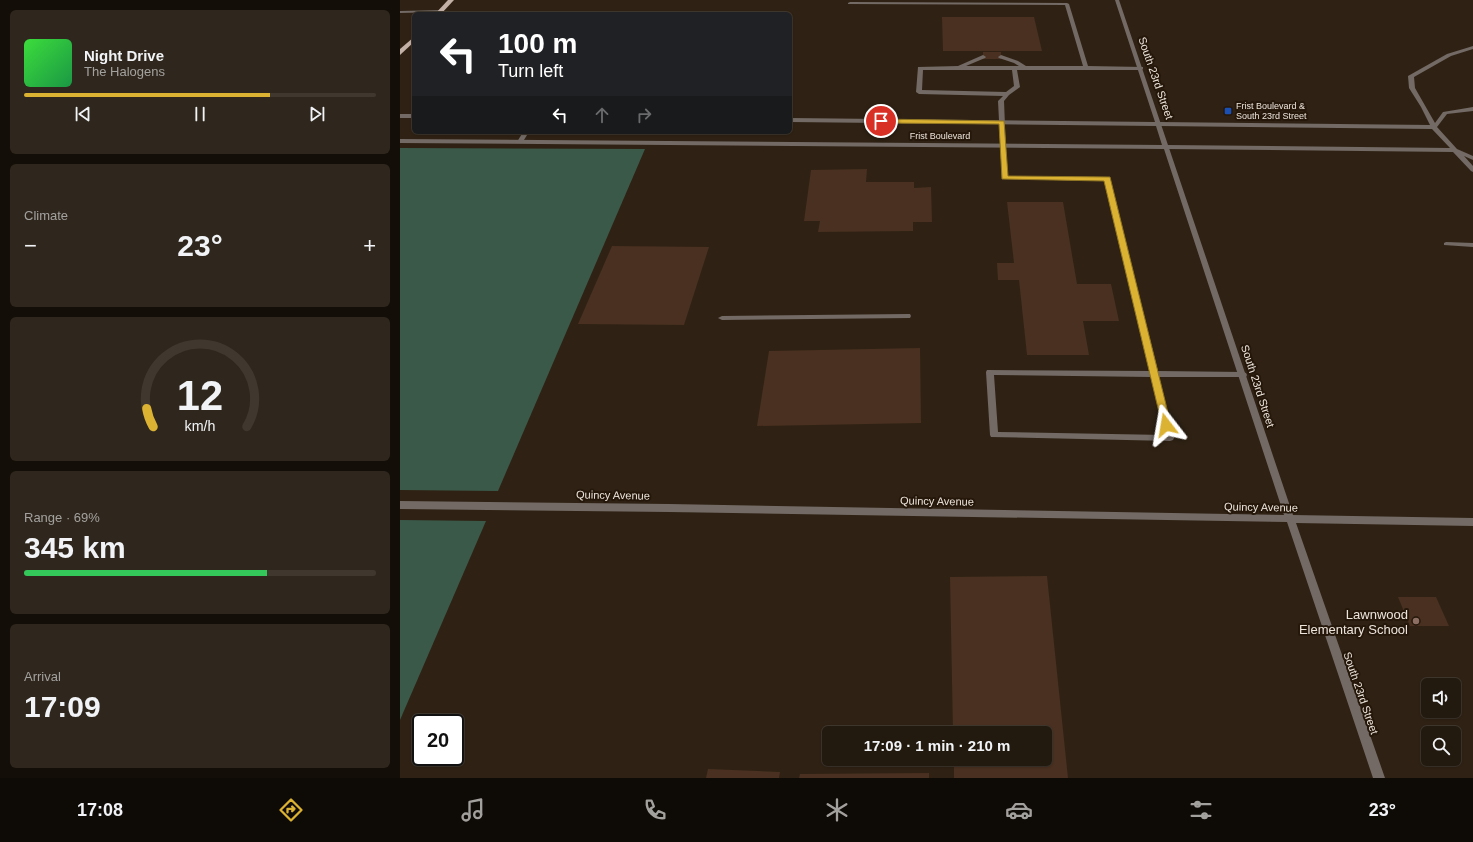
<!DOCTYPE html>
<html lang="en">
<head>
<meta charset="utf-8">
<style>
  :root { --surface:#231a0f; --page:#2f271d; --text:#f1f3f6; --muted:#a3a19e; --line:#40382f; --accent:#dcb233 }
  body { margin:0; font-family:Arial,sans-serif; background:var(--page); color:var(--text); height:100vh; display:flex; flex-direction:column; font-size:15px; white-space:nowrap }
  * { box-sizing:border-box; margin:0 }
  p { font-size:13px; color:var(--muted) }
  .icon { flex:none; width:22px; height:22px; fill:none; stroke:currentColor; stroke-width:2; stroke-linecap:round; stroke-linejoin:round }
  .map { position:relative; flex:1; overflow:hidden }
  .details { display:flex; flex-direction:column; gap:10px; padding:10px; background:#130e08; width:400px }
  .details>* { flex:none }
  .hud { position:absolute; left:12px; top:12px; width:380px; height:122px; border-radius:6px; box-shadow:0 1px 3px #0004,0 0 0 1px var(--line); background:#202124; color:#fff; overflow:hidden }
  .buttons { position:absolute; left:1021px; top:678px; display:grid; gap:8px }
  .buttons a { display:grid; place-items:center; width:40px; height:40px; border-radius:6px; background:var(--surface); box-shadow:0 1px 3px #0004,0 0 0 1px var(--line); font-size:20px }
  .speed { position:absolute; left:12px; top:714px; display:flex; gap:8px; font-size:20px; font-weight:700; text-align:center }
  .speed>* { display:grid; place-content:center; width:52px; height:52px; border-radius:50%; background:var(--surface); box-shadow:0 1px 3px #0004,0 0 0 1px var(--line); line-height:1 }
  .speed .limit { border:2px solid #111; border-radius:6px; background:#fff; color:#111 }
  .pin { position:absolute; display:grid; place-items:center; width:34px; height:34px; color:#fff; margin:-17px; border:2px solid #fff; border-radius:50%; box-shadow:0 1px 4px #0007 }
  .me { position:absolute; width:44px; margin:-22px; rotate:346deg; stroke-linejoin:round; filter:drop-shadow(0 0 3px #0008) }
  .turn { display:flex; align-items:center; gap:14px; height:84px; padding:0 20px; font-size:18px }
  .turn .icon { width:52px; height:52px; stroke-width:2.5 }
  .turn b { display:block; font-size:28px; line-height:34px }
  .lanes { display:flex; align-items:center; height:38px; padding:0 20px; background:#0003; justify-content:center; gap:20px; direction:ltr }
  .lanes .off { opacity:.35 }
  .big { font-size:30px; font-weight:800; line-height:1.1 }
  .details .tile { flex:1; display:flex; flex-direction:column; justify-content:center; gap:6px; min-width:0; padding:0 14px; border-radius:6px; background:var(--page) }
  .details .dial { align-items:center; gap:0 }
  .dial svg { height:104px; overflow:visible; fill:none; stroke:var(--line); stroke-width:7; stroke-linecap:round; text-anchor:middle }
  .dial text { fill:var(--text); stroke:none }
  .song { display:flex; align-items:center; gap:12px }
  .cover { width:48px; height:48px; border-radius:6px; background:linear-gradient(135deg,hsl(120 70% 55%),hsl(140 70% 35%)) }
  .played { height:4px; border-radius:2px; background:linear-gradient(90deg,var(--accent) 70%,var(--line) 70%) }
  .keys { display:flex; justify-content:space-around; direction:ltr }
  .heat { display:flex; justify-content:space-between; align-items:center; font-size:22px; direction:ltr }
  .charge { height:6px; border-radius:3px; background:linear-gradient(90deg,#34c759 69%,var(--line) 0) }
  .trip { position:absolute; left:422px; top:726px; width:230px; height:40px; border-radius:6px; background:var(--surface); box-shadow:0 1px 3px #0004,0 0 0 1px var(--line); font-weight:800; line-height:40px; text-align:center }
  .tab-bar { display:flex; height:64px; justify-content:space-around; align-items:center; background:#0e0a06; color:var(--muted) }
  .tab-bar .icon { width:28px; height:28px }
  .tab-bar .active { color:var(--accent) }
  .tab-bar b { font-size:18px; color:var(--text) }
  main { display:flex; flex:1; min-height:0 }
  .map>svg:first-child { display:block }
  .forest { fill:#3a5949 }
  .building { fill:#493020 }
  .lines { fill:none; stroke-linecap:round; stroke-linejoin:round }
  .lane { fill:#736a65; fill-rule:evenodd }
  .street { fill:#736a65; fill-rule:evenodd }
  .primary { fill:#c3b0a6; fill-rule:evenodd }
  .route { fill:#dcb233; stroke:#8f7421 }
  .transit-dot { fill:#1a4fb4; stroke:#25180b; stroke-width:1.5 }
  .education-dot { fill:#8d6e63; stroke:#25180b; stroke-width:1.5 }
  .labels { text-anchor:middle; dominant-baseline:central; stroke-width:4; stroke-linejoin:round; paint-order:stroke }
  .far-poi-label { font-size:9px; fill:#ede4db; stroke:#25180b; text-anchor:start }
  .far-street-label { font-size:9px; fill:#ede4db; stroke:#25180b }
  .street-label { font-size:11px; fill:#ede4db; stroke:#25180b }
  .near-poi-label { font-size:13px; fill:#ede4db; stroke:#25180b; text-anchor:end }
</style>
</head>
<body>
<main>
<section class="details">
<div class="tile">
<div class="song"><i class="cover"></i><div><b>Night Drive</b><p>The Halogens</p></div></div>
<div class="played"></div>
<div class="keys"><svg class="icon" aria-label="previous" viewBox="0 0 24 24"><path d="M18 5L8 12l10 7zM5 5v14"/></svg><svg class="icon" aria-label="pause" viewBox="0 0 24 24"><path d="M8 5v14M16 5v14"/></svg><svg class="icon" aria-label="next" viewBox="0 0 24 24"><path d="M6 5l10 7-10 7zM19 5v14"/></svg></div>
</div>
<div class="tile"><p>Climate</p>
<div class="heat"><a>−</a><b class="big">23°</b><a>+</a></div>
</div>
<div class="tile dial"><svg viewBox="0 0 100 80">
<path d="M14 69A42 42 0 1 1 86 69"/>
<path d="M14 69A42 42 0 0 1 9 55" stroke="#dcb233"/>
<text x="50" y="56" font-size="32" font-weight="700">12</text>
<text x="50" y="72" font-size="11">km/h</text>
</svg></div>
<div class="tile"><p>Range · 69%</p><b class="big">345 km</b><div class="charge"></div></div>
<div class="tile"><p>Arrival</p><b class="big">17:09</b></div>
</section>
<div class="map">
<svg width="1073" height="778" viewBox="0 0 1073 778">
  <rect width="100%" height="100%" fill="#2f2214"/>
  <g class="forest">
    <path d="M0 148 245 149 98 491 0 490Z"/>
    <path d="M0 520 86 521 0 720Z"/>
  </g>
  <g class="building">
    <path d="M542 17H634L642 51H543Z"/>
    <rect x="583" y="52" width="18" height="7"/>
    <path d="M467 169 466 182H514V188L531 187 532 222H513V231L418 232 420 221H404L411 170Z"/>
    <path d="M607 202H663L677 284H711L719 321H683L689 355H627L619 280H598L597 263H614Z"/>
    <path d="M212 246 309 247 284 325 178 324Z"/>
    <path d="M520 348 521 423 357 426 369 351Z"/>
    <path d="M647 576 668 778H554V759H645V733H553L550 577Z"/>
    <path d="M998 597H1036L1049 626H1010Z"/>
    <path d="M308 769 380 772 379 778H306Z"/>
    <path d="M529 773V778H399L400 774Z"/>
  </g>
  <g class="lines">
    <g class="lane">
      <path d="M450 2 667 3 669 4 688 66 743 67V69L741 70H617L620 87 609 95 604 101 607 176 709 178 758 371 843 372 846 373 847 375 846 377H759L774 438 773 440 770 441 591 437 590 435 586 372 587 370 750 371 704 181 602 179 598 101 603 96 519 94 516 92 518 67 558 66 583 55 586 57 585 58 566 66H619L614 63 599 58 598 57 601 55 618 61 626 66H683L665 5 448 4V3ZM523 70H612L614 86 606 92 522 90ZM594 375 751 377 765 435 598 432Z"/>
      <path d="M1073 46V49L1051 56 1014 77 1015 88 1035 123 1043 112 1073 107V111L1047 114 1037 127 1057 149 1073 156V160L1064 156 1073 166V172L1071 171 1053 152 767 149 764 147 767 145 1050 148 1032 129 759 126 756 124 759 122 1030 125 1021 107 1009 88 1008 76 1047 54Z"/>
      <path d="M123 132H129L122 143H118L117 142Z"/>
      <path d="M1046 242 1073 243V247L1044 245V243Z"/>
      <path d="M507 314H510L511 316 510 318 322 320 318 318 322 316Z"/>
    </g>
    <g class="street">
      <path d="M715 0H719L893 515 1073 518V526L896 523 985 778H973L887 522 269 512 0 509V501L269 504 884 515 764 149 0 143V139L762 145 756 126 390 122V118L755 122Z"/>
      <path d="M42 10V11L40 12 0 13V11Z"/>
      <rect x="0" y="114" width="14" height="4"/>
    </g>
    <g class="primary">
      <path d="M48 0H54L41 14H35Z"/>
      <path d="M14 37V42L0 55V49Z"/>
    </g>
  </g>
  <path class="route" d="M479 119 604 121 608 176 710 177 771 425 770 428H763L762 425 704 181 602 179 599 124 481 123 478 121Z"/>
  <rect class="transit-dot" x="824" y="107" width="8" height="8" rx="2"/>
  <circle class="education-dot" cx="1016" cy="621" r="4"/>
  <g class="labels">
    <g class="far-poi-label">
      <text x="836" y="106">Frist Boulevard &amp;<tspan x="836" dy="10">South 23rd Street</tspan></text>
    </g>
    <g class="far-street-label">
      <text x="540" y="136">Frist Boulevard</text>
    </g>
    <g class="street-label">
      <text transform="translate(756 78) rotate(71)">South 23rd Street</text>
      <text transform="translate(858 386) rotate(72)">South 23rd Street</text>
      <text transform="translate(213 495) rotate(1)">Quincy Avenue</text>
      <text transform="translate(537 501) rotate(1)">Quincy Avenue</text>
      <text transform="translate(861 507) rotate(1)">Quincy Avenue</text>
      <text transform="translate(961 693) rotate(71)">South 23rd Street</text>
    </g>
    <g class="near-poi-label">
      <text x="1008" y="614">Lawnwood<tspan x="1008" dy="15">Elementary School</tspan></text>
    </g>
  </g>
</svg>
<div class="buttons">
<a><svg class="icon" aria-label="sound" viewBox="0 0 24 24"><path d="M4 9h4l5-4v14l-5-4H4zM17 9q2 3 0 6"/></svg></a>
<a><svg class="icon" aria-label="search" viewBox="0 0 24 24"><circle cx="10" cy="10" r="6"/><path d="M15 15l6 6"/></svg></a>
</div>
<div class="speed"><div class="limit">20</div></div>
<div class="pin" style="left:481px;top:121px;background:#d93025"><svg class="icon" aria-label="arrive" viewBox="0 0 24 24"><path d="M6 21V4h12l-3 4 3 4H6"/></svg></div>
<svg class="me" style="left:766px;top:425px" viewBox="-20 -20 40 40"><path d="M0-17L14 15 0 8-14 15z" fill="#dcb233" stroke="#fff" stroke-width="4"/></svg>
<div class="trip">17:09 · 1 min · 210 m</div>
<div class="hud">
<div class="turn"><svg class="icon" aria-label="left" viewBox="0 0 24 24"><path d="M17 20v-9H6M10 6l-5 5 5 5"/></svg><div><b>100 m</b>Turn left</div></div>
<div class="lanes"><svg class="icon" aria-label="left" viewBox="0 0 24 24"><path d="M17 20v-9H6M10 6l-5 5 5 5"/></svg><svg class="icon off" aria-label="ahead" viewBox="0 0 24 24"><path d="M12 20V5M6 11l6-6 6 6"/></svg><svg class="icon off" aria-label="right" viewBox="0 0 24 24"><path d="M7 20v-9h11M14 6l5 5-5 5"/></svg></div>
</div>
</div>
</main>
<nav class="tab-bar">
<b>17:08</b>
<svg class="icon active" aria-label="directions" viewBox="0 0 24 24"><path d="M12 3l9 9-9 9-9-9zM9 14v-3h6M13 9l2 2-2 2"/></svg>
<svg class="icon" aria-label="music" viewBox="0 0 24 24"><path d="M9 18V5l10-2v13"/><circle cx="6" cy="18" r="3"/><circle cx="16" cy="16" r="3"/></svg>
<svg class="icon" aria-label="phone" viewBox="0 0 24 24"><path d="M5 4h4l2 5-3 2q2 4 5 5l2-3 5 2v4C11 20 4 13 5 4z"/></svg>
<svg class="icon" aria-label="climate" viewBox="0 0 24 24"><path d="M12 3v18M4 7l16 10M4 17L20 7"/></svg>
<svg class="icon" aria-label="car" viewBox="0 0 24 24"><path d="M5 17H2v-5l4-1 3-4h7l3 4 3 1v5h-3M9 17h6M6 11h13"/><circle cx="7" cy="17" r="2"/><circle cx="17" cy="17" r="2"/></svg>
<svg class="icon" aria-label="filters" viewBox="0 0 24 24"><path d="M4 7h16M4 17h16"/><circle cx="9" cy="7" r="2"/><circle cx="15" cy="17" r="2"/></svg>
<b>23°</b>
</nav>
</body>
</html>
